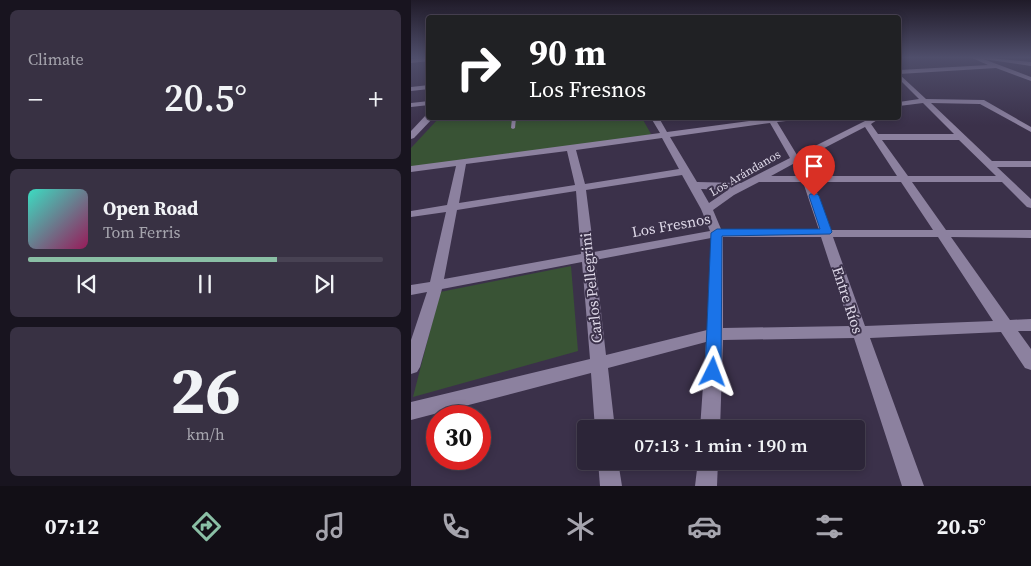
<!DOCTYPE html>
<html lang="en">
<head>
<meta charset="utf-8">
<style>
  :root { --surface:#2c2538; --page:#383143; --text:#f1f3f6; --muted:#a6a5ae; --line:#484253; --accent:#8abfa5 }
  body { margin:0; font-family:"Source Serif 4",serif; background:var(--page); color:var(--text); height:100vh; display:flex; flex-direction:column; font-size:19px; white-space:nowrap }
  * { box-sizing:border-box; margin:0 }
  p { font-size:16px; color:var(--muted) }
  .icon { flex:none; width:28px; height:28px; fill:none; stroke:currentColor; stroke-width:2; stroke-linecap:round; stroke-linejoin:round }
  .map { position:relative; flex:1; overflow:hidden }
  .panel { display:flex; flex-direction:column; gap:10px; padding:10px; background:#18141f; width:411px }
  .panel>* { flex:none }
  .top-card { position:absolute; left:15px; top:15px; width:475px; height:105px; border-radius:5px; box-shadow:0 2px 8px #0003,0 0 0 1px var(--line); background:#202124; color:#fff; overflow:hidden }
  .speed { position:absolute; left:15px; top:405px; display:flex; gap:10px; font-size:25px; font-weight:700; text-align:center }
  .speed>* { display:grid; place-content:center; width:65px; height:65px; border-radius:50%; background:var(--surface); box-shadow:0 2px 8px #0003,0 0 0 1px var(--line); line-height:1 }
  .speed .limit { border:8px solid #d22; background:#fff; color:#111 }
  .pin { position:absolute; display:grid; place-items:center; width:42px; height:42px; color:#fff; margin:-51px -21px; border-radius:50% 50% 50% 0; rotate:-45deg; box-shadow:0 0 5px #0007 }
  .pin .icon { rotate:45deg }
  .me { position:absolute; width:55px; margin:-28px; rotate:3deg; stroke-linejoin:round; filter:drop-shadow(0 0 4px #0008) }
  .turn { display:flex; align-items:center; gap:18px; height:105px; padding:0 20px; font-size:22px }
  .turn .icon { width:65px; height:65px; stroke-width:2.5 }
  .turn b { display:block; font-size:35px; line-height:42px }
  .big { font-size:38px; font-weight:600; line-height:1.1 }
  .panel .card { flex:1; display:flex; flex-direction:column; justify-content:center; gap:8px; min-width:0; padding:0 18px; border-radius:8px; background:var(--page) }
  .panel .dial { align-items:center; gap:0 }
  .dial b { font-size:65px; line-height:1 }
  .song { display:flex; align-items:center; gap:15px }
  .cover { width:60px; height:60px; border-radius:8px; background:linear-gradient(135deg,hsl(170 70% 55%),hsl(330 70% 35%)) }
  .played { height:5px; border-radius:2px; background:linear-gradient(90deg,var(--accent) 70%,var(--line) 70%) }
  .keys { display:flex; justify-content:space-around; direction:ltr }
  .heat { display:flex; justify-content:space-between; align-items:center; font-size:28px; direction:ltr }
  .trip { position:absolute; left:166px; top:420px; width:288px; height:50px; border-radius:5px; background:var(--surface); box-shadow:0 2px 8px #0003,0 0 0 1px var(--line); font-weight:600; line-height:50px; text-align:center }
  .menu { display:flex; height:80px; justify-content:space-around; align-items:center; background:#120f16; color:var(--muted) }
  .menu .icon { width:35px; height:35px }
  .menu .active { color:var(--accent) }
  .menu b { font-size:22px; color:var(--text) }
  main { display:flex; flex:1; min-height:0 }
  .map>svg:first-child { display:block }
  .green { fill:#395335 }
  .lines { fill:none; stroke-linecap:round; stroke-linejoin:round }
  .lane { fill:#8c819f; fill-rule:evenodd }
  .street { fill:#8c819f; fill-rule:evenodd }
  .secondary { fill:#8c819f; fill-rule:evenodd }
  .route { fill:#1a73e8; stroke:#114b97 }
  .labels { text-anchor:middle; dominant-baseline:central; stroke-width:4; stroke-linejoin:round; paint-order:stroke }
  .far-street-label { font-size:12px; fill:#dfd9e9; stroke:#3b314a }
  .street-label { font-size:15px; fill:#dfd9e9; stroke:#3b314a }
</style>
</head>
<body>
<main>
<section class="panel">
<div class="card"><p>Climate</p>
<div class="heat"><a>−</a><b class="big">20.5°</b><a>+</a></div>
</div>
<div class="card">
<div class="song"><i class="cover"></i><div><b>Open Road</b><p>Tom Ferris</p></div></div>
<div class="played"></div>
<div class="keys"><svg class="icon" aria-label="previous" viewBox="0 0 24 24"><path d="M18 5L8 12l10 7zM5 5v14"/></svg><svg class="icon" aria-label="pause" viewBox="0 0 24 24"><path d="M8 5v14M16 5v14"/></svg><svg class="icon" aria-label="next" viewBox="0 0 24 24"><path d="M6 5l10 7-10 7zM19 5v14"/></svg></div>
</div>
<div class="card dial"><b>26</b><p>km/h</p></div>
</section>
<div class="map">
<svg width="620" height="486" viewBox="0 0 620 486">
  <rect width="100%" height="100%" fill="#3b314a"/>
  <g class="green">
    <path d="M28 118H231L240 134 233 137 0 168V148Z"/>
    <path d="M160 266 167 351 2 397 29 292Z"/>
  </g>
  <g class="lines">
    <path class="lane" d="M101 118H105L104 128 102 129 100 128Z"/>
    <g class="street">
      <path d="M18 57V61L0 63V59Z"/>
      <path d="M559 57H567L620 77V81L585 68 488 74V70L577 65Z"/>
      <path d="M488 74 515 99 573 100 620 127V132L569 104 520 103 581 161H620V167H586L620 199V208L616 207 591 182H501L535 230H620V238L540 237 599 320 620 319V331H607L620 349V370L614 368 590 332 459 338 513 486H491L443 338 312 340 309 429H289L295 342 197 368 204 429H184L180 373 0 420V402L179 359 171 262 31 289 9 367 6 372 0 374V340L16 292 0 295V285L19 282 35 212 0 217V211L36 205 45 166 0 172V166L249 133 240 118H248L256 132 361 118H385L384 120 366 122 386 155 460 118H469L460 124 467 134H543L512 103 488 106V102L508 99 488 79ZM359 123 379 158 330 183 286 182 259 137ZM454 127 486 176H399L390 160ZM251 138 268 169 174 184 165 150ZM471 140H548L585 176H497ZM156 151 164 185 48 203 55 164ZM382 164 389 176H360ZM271 175 290 209 299 231 183 252 175 190ZM348 182H392L408 230 310 229 302 210 323 195ZM402 182H490L522 230H420ZM290 189 317 190 298 203ZM165 191 170 254 33 279 46 210ZM312 237H410L439 326 312 328ZM422 237H527L582 321 454 326ZM300 238 296 330 195 355 184 260Z"/>
      <path d="M18 85V89L0 91V87Z"/>
      <path d="M18 101V105L0 107V103Z"/>
      <path d="M15 115 22 118 3 138 0 139V131Z"/>
      <path d="M187 461H207L211 486H189Z"/>
      <path d="M287 461H307L306 486H284Z"/>
    </g>
    <path class="secondary" d="M569 57 620 62V66L572 59Z"/>
  </g>
  <linearGradient id="sky" x2="0" y2="1"><stop stop-color="#201b29"/><stop offset="0.46" stop-color="#4f4e6b"/><stop offset="1" stop-color="#4f4e6b" stop-opacity="0"/></linearGradient>
  <rect width="620" height="125" fill="url(#sky)"/>
  <path class="route" d="M399 194H406L408 196 421 232 419 234 311 236 310 372 308 377 302 379 297 377 294 372 300 233 306 229H409L398 196Z"/>
  <g class="labels">
    <g class="far-street-label">
      <text transform="translate(334 173) rotate(-30)">Los Arándanos</text>
    </g>
    <g class="street-label">
      <text transform="translate(260 225) rotate(-10)">Los Fresnos</text>
      <text transform="translate(180 288) rotate(-96)">Carlos Pellegrini</text>
      <text transform="translate(437 300) rotate(72)">Entre Ríos</text>
    </g>
  </g>
</svg>
<div class="speed"><div class="limit">30</div></div>
<div class="pin" style="left:403px;top:196px;background:#d93025"><svg class="icon" aria-label="arrive" viewBox="0 0 24 24"><path d="M6 21V4h12l-3 4 3 4H6"/></svg></div>
<svg class="me" style="left:302px;top:372px" viewBox="-20 -20 40 40"><path d="M0-17L14 15 0 8-14 15z" fill="#1a73e8" stroke="#fff" stroke-width="4"/></svg>
<div class="trip">07:13 · 1 min · 190 m</div>
<div class="top-card">
<div class="turn"><svg class="icon" aria-label="right" viewBox="0 0 24 24"><path d="M7 20v-9h11M14 6l5 5-5 5"/></svg><div><b>90 m</b>Los Fresnos</div></div>
</div>
</div>
</main>
<nav class="menu">
<b>07:12</b>
<svg class="icon active" aria-label="directions" viewBox="0 0 24 24"><path d="M12 3l9 9-9 9-9-9zM9 14v-3h6M13 9l2 2-2 2"/></svg>
<svg class="icon" aria-label="music" viewBox="0 0 24 24"><path d="M9 18V5l10-2v13"/><circle cx="6" cy="18" r="3"/><circle cx="16" cy="16" r="3"/></svg>
<svg class="icon" aria-label="phone" viewBox="0 0 24 24"><path d="M5 4h4l2 5-3 2q2 4 5 5l2-3 5 2v4C11 20 4 13 5 4z"/></svg>
<svg class="icon" aria-label="climate" viewBox="0 0 24 24"><path d="M12 3v18M4 7l16 10M4 17L20 7"/></svg>
<svg class="icon" aria-label="car" viewBox="0 0 24 24"><path d="M5 17H2v-5l4-1 3-4h7l3 4 3 1v5h-3M9 17h6M6 11h13"/><circle cx="7" cy="17" r="2"/><circle cx="17" cy="17" r="2"/></svg>
<svg class="icon" aria-label="filters" viewBox="0 0 24 24"><path d="M4 7h16M4 17h16"/><circle cx="9" cy="7" r="2"/><circle cx="15" cy="17" r="2"/></svg>
<b>20.5°</b>
</nav>
</body>
</html>
